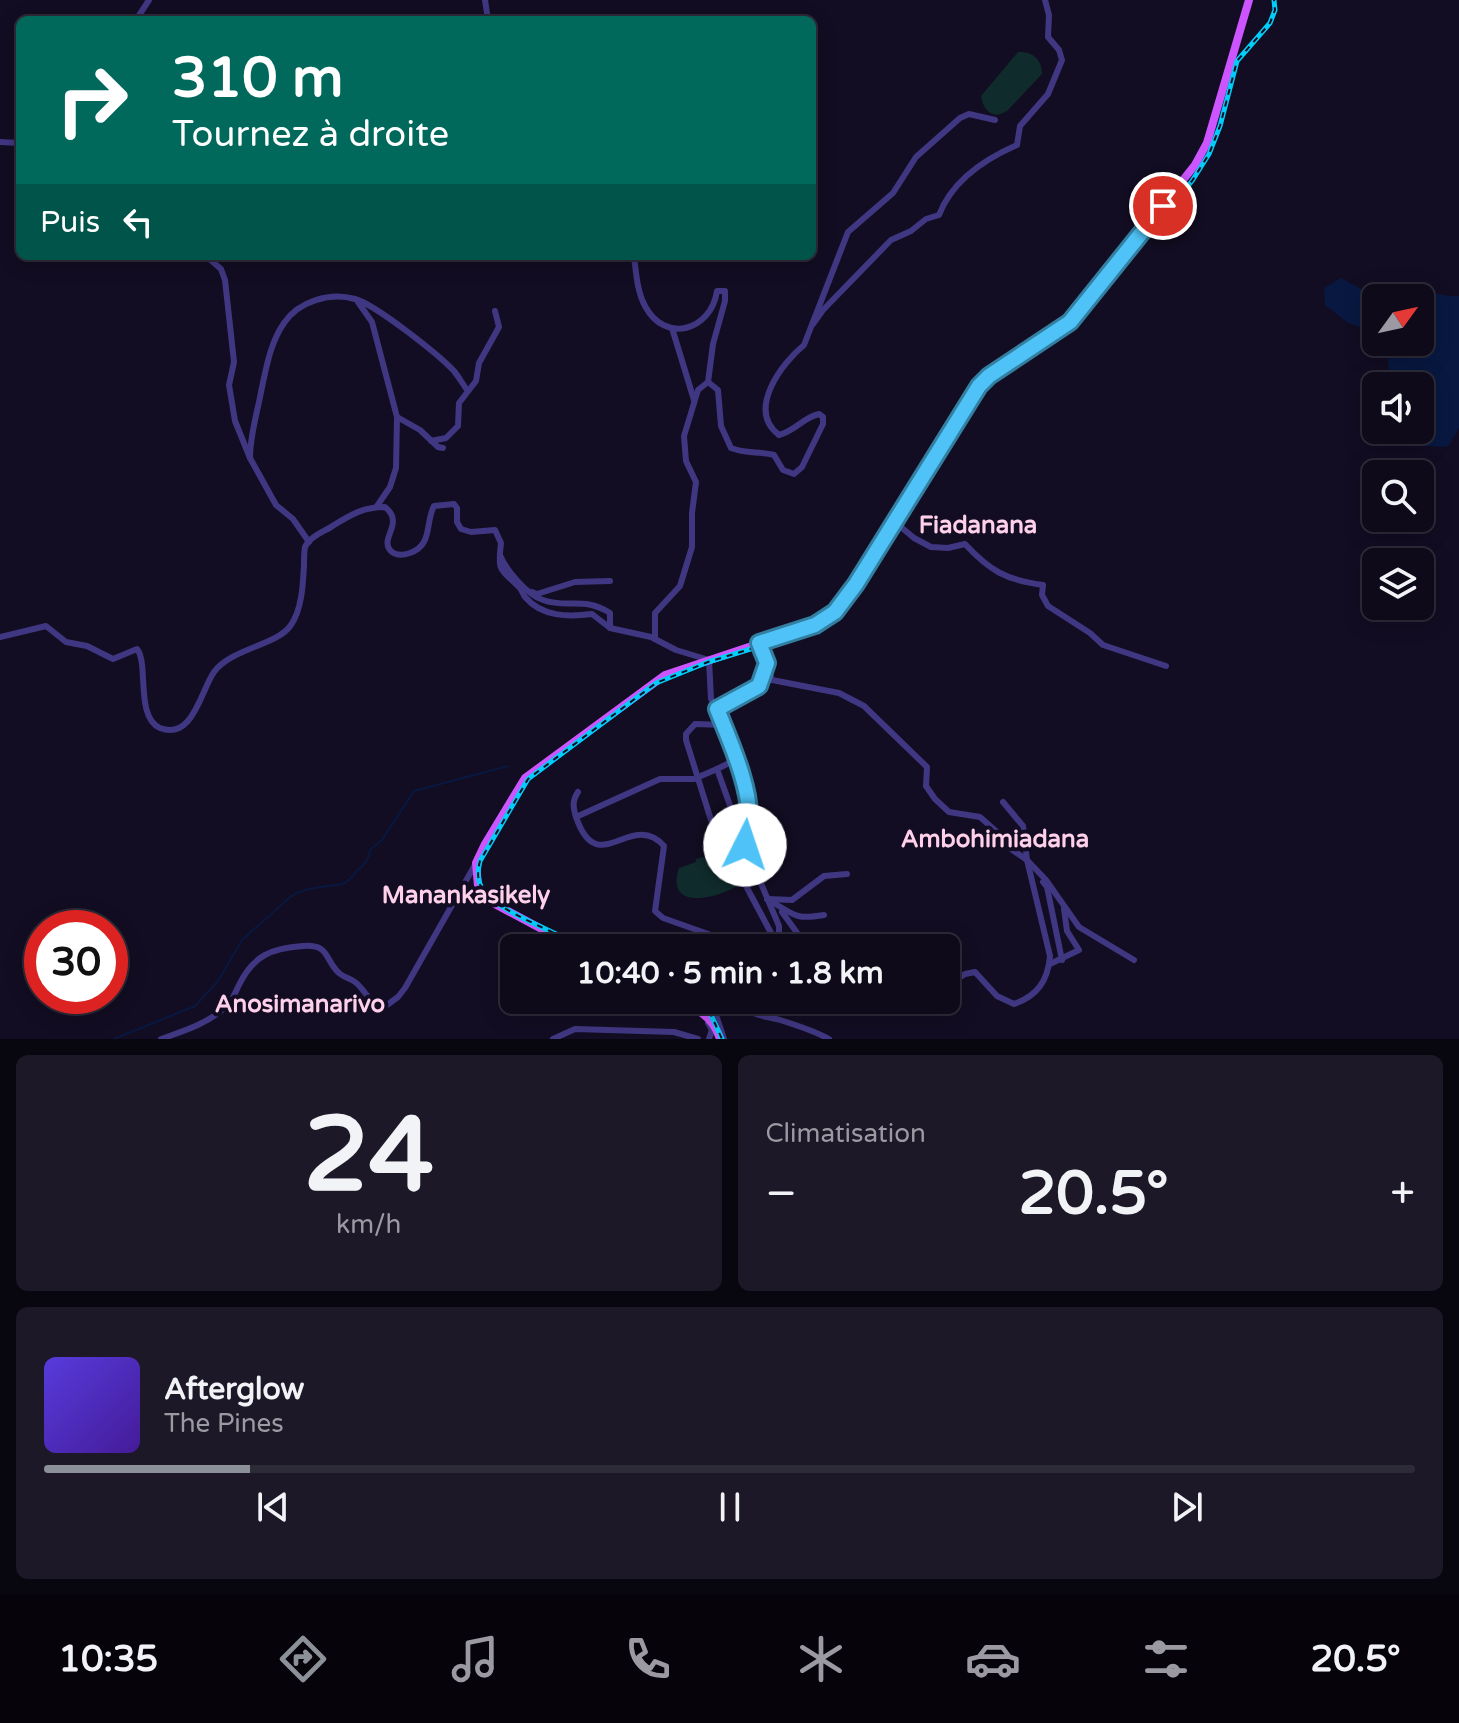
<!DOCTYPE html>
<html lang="fr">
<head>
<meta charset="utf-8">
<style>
  :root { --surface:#0e0a1a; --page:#1c1827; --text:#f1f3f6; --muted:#9b9aa2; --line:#2e2b39; --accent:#8c9099 }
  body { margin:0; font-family:"Varela Round",sans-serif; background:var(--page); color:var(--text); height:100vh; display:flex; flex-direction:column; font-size:30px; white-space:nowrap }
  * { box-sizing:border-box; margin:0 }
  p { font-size:26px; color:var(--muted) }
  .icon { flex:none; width:44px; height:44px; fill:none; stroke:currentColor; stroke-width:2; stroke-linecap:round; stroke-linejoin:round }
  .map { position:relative; height:1039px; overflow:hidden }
  .panel { display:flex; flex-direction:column; gap:16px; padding:16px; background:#08060e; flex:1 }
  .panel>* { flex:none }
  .top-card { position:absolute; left:16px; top:16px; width:800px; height:244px; border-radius:12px; box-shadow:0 4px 20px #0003,0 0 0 2px var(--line); background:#00695c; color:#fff; overflow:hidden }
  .needle { width:52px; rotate:57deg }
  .tools { position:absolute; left:1362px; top:284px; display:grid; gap:16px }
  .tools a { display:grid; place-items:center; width:72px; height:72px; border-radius:12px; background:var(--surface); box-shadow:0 4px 20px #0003,0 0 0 2px var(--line); font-size:40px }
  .speed { position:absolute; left:24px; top:910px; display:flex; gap:16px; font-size:40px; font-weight:700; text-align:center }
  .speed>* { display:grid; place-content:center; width:104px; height:104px; border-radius:50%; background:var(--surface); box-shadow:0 4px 20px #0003,0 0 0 2px var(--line); line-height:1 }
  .speed .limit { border:12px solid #d22; background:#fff; color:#111 }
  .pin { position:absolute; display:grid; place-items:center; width:68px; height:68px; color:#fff; margin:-34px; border:4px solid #fff; border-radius:50%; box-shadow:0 2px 8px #0007 }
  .me { position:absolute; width:88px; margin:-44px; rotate:4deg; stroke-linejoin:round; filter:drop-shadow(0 0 6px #0008) }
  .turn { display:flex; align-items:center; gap:28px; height:168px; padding:0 24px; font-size:36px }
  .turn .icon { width:104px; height:104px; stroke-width:2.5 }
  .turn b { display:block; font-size:56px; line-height:68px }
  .then { display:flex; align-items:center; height:76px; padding:0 24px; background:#0003; gap:16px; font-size:30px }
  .big { font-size:60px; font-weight:700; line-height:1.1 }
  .panel .tile { flex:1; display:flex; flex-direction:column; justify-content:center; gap:12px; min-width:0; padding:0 28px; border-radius:12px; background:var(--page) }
  .panel .dial { align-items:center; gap:0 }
  .dial b { font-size:104px; line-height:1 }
  .song { display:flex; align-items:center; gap:24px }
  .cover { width:96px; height:96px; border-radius:12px; background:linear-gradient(135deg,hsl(250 70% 55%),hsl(260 70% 35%)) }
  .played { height:8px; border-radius:4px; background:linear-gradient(90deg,var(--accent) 15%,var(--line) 15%) }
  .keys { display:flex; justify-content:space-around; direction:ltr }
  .heat { display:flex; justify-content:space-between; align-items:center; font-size:44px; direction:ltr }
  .panel .tiles { flex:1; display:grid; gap:16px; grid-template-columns:1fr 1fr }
  .tile:last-child { grid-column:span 2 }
  .trip { position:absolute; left:500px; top:934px; width:460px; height:80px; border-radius:12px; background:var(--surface); box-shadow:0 4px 20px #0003,0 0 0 2px var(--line); font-weight:700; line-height:80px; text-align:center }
  .menu { display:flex; height:128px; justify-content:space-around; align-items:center; background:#06040a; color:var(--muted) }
  .menu .icon { width:56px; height:56px }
  .menu .active { color:var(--accent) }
  .menu b { font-size:36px; color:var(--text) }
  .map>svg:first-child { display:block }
  .green { fill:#102b2c }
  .water { fill:#081840 }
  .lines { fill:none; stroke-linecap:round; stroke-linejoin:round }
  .stream { stroke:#081840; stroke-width:2 }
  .minor { stroke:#403782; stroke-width:6 }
  .major { stroke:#cd55ff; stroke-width:8 }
  .rail-casing { stroke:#00cdf9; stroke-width:5 }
  .rail { stroke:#120d22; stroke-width:2; stroke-dasharray:6; stroke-linecap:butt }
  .route-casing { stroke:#337fa1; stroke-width:20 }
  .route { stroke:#4fc3f7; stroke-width:14 }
  .labels { text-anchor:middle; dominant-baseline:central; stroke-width:8; stroke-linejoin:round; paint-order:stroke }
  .neighbourhood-label { font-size:24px; font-weight:bold; fill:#ffd0ea; stroke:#120d22 }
</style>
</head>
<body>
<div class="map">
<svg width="1459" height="1039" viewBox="0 0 1459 1039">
  <rect width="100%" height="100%" fill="#120d22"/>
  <g class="green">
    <path d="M1018 52C1032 51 1042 59 1042 74L1008 110C994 121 983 111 981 96Z"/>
    <path d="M727 852 742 883C723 897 664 914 679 868L696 862V859L704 857 706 860Z"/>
  </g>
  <path class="water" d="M1341 278 1367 292C1376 289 1389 282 1400 284 1420 287 1437 297 1459 296V428L1448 447 1408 445 1401 430H1420V386H1390L1387 342H1420V298H1376V333L1348 323 1325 305 1324 288Z"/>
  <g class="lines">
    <path class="stream" d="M114 1039 195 1006 218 981 242 940 290 897C307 886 324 888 342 884 349 882 352 876 357 871 364 864 369 861 370 850L382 840 414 791 508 766"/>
    <g class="minor">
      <path d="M485 0 488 20"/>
      <path d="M136 20 149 0"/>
      <path d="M0 142 20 143"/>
      <path d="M206 256 221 269 225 280 234 362 229 385 235 421 250 458 276 505 293 519 309 542"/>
      <path d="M634 256C636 272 637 291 645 306 665 344 711 331 717 291H725V301L713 344 708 382"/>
      <path d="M358 302 372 322 397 417 396 468 390 487 377 506"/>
      <path d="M813 324 823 310 891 240 911 231 926 219 939 215C952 181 985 159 1017 145L1020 126 1048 94 1062 60 1059 50 1048 37 1049 15 1045 0"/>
      <path d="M672 328 694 400"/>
      <path d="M397 417 420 430 438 447 443 448"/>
      <path d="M431 441 446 438 458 426 459 403 476 381 479 363 499 327 495 311"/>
      <path d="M250 458C250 435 257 414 261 392 266 369 270 343 284 323 299 301 330 292 355 299 376 305 438 354 454 371 459 377 463 385 468 391"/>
      <path d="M895 522 914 538 931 547 948 548 965 544C990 571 1006 580 1043 585L1042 595 1048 606 1090 633 1103 645 1166 666"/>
      <path d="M500 555C506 570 527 595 543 600 568 609 583 596 610 613V628"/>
      <path d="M532 592 537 594 575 582 610 581"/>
      <path d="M0 637 46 626 66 642 87 646 113 659 137 649C149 663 135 717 160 728 193 741 201 690 214 672 232 648 278 645 291 625 302 609 303 584 304 565 304 560 304 552 305 547 310 536 326 531 334 525 352 514 364 507 385 507 406 524 377 539 392 552 397 556 404 555 410 553 433 545 425 523 434 506L454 504 457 508V522L461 529 471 532 495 530 501 543C498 570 498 567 518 586 522 590 522 592 525 597 542 617 568 617 592 614L610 628 651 637 676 650 709 660 711 699 717 709"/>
      <path d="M655 639V613L680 586 692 547V513L696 482 686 461 684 436 698 390 708 382 718 390 721 426 731 448C746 454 759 451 774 455L783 470 794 474 802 467 823 424V417L819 414C804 417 795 431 779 435 746 410 782 363 804 345L848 232 893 193 916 157 960 118 969 114 995 120"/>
      <path d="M759 643 767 663 759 686 717 709C727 733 756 799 747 825 746 829 743 832 741 836L779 926V948"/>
      <path d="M767 663 772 680 839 693 864 706 927 767 926 786 935 799 949 812 980 817 997 832 1011 849 1027 860 1050 956C1048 981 1037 996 1014 1004L997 996 975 972 965 974 946 986"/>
      <path d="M723 725 695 724 686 734V740L711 820 779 948"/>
      <path d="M578 792C572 801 573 807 576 817 598 881 631 809 664 846L655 911 663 918 711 935 713 948"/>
      <path d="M1003 802 1023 826 1027 860 1046 880 1079 927 1134 960"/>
      <path d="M576 817 660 779H694L717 769"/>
      <path d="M723 843 741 836 717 769 737 759"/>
      <path d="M1043 882 1047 887 1062 960"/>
      <path d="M767 899 792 900 824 876 847 874"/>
      <path d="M772 902C795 915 795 920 824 915"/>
      <path d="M782 912 808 948"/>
      <path d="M1050 964 1079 950 1067 931 1064 909"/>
      <path d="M743 1000C750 1018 765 1015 780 1020 796 1025 815 1031 829 1039"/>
      <path d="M872 1000 888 1010 919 1000"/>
      <path d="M708 1023 712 1030 709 1039"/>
      <path d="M161 1039C183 1031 204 1025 222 1010 232 1002 234 995 239 985 253 956 271 948 303 946 330 944 324 959 339 973 343 977 350 978 355 982 368 992 367 1005 387 1005L398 997 405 988 476 863"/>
      <path d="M553 1039 575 1029 674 1032 698 1039"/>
      <path d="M724 1039 716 1015 728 1000"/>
    </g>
    <g class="major">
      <path d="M571 948 564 941 491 902 478 886 476 863 485 844 525 778 665 675 815 625 835 612 856 584 979 386 989 376 1070 322 1195 165 1207 143 1249 0"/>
      <path d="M674 1000C696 1008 713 1016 720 1039"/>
    </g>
    <g class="rail-casing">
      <g id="rail">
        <path d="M586 948C563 936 497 910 484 892 477 882 477 872 480 861L528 779 656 683 708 662 812 630 825 624 843 608 982 387 1077 322 1192 181 1209 154 1220 126 1237 61 1270 23 1275 10 1274 0"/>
        <path d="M687 1000 711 1015 722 1039"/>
      </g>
    </g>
    <use href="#rail" class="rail"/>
  </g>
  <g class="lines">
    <g class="route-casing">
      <path id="route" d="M745 845 741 836C743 832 746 828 747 824 756 798 727 734 717 709L759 686 767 663 759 643 815 625 835 612 856 584 979 386 989 376 1070 322 1163 206"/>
    </g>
    <use href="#route" class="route"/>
  </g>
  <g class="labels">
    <g class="neighbourhood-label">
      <text x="978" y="525">Fiadanana</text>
      <text x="995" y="839">Ambohimiadana</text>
      <text x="466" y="895">Manankasikely</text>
      <text x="300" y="1004">Anosimanarivo</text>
    </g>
  </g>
</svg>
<div class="tools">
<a><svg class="needle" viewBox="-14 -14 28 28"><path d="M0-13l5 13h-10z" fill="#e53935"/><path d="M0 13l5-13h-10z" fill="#9b9aa2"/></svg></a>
<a><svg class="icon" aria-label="sound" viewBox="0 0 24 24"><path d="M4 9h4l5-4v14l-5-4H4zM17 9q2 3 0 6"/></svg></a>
<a><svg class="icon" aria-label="search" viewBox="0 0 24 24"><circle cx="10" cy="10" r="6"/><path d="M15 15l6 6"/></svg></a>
<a><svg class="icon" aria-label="layers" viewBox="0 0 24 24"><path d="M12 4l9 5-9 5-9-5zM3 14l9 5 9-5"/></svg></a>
</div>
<div class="speed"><div class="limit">30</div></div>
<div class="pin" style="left:1163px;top:206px;background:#d93025"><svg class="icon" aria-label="arrive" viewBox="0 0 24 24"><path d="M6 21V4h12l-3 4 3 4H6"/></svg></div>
<svg class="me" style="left:745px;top:845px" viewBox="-20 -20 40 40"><circle r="19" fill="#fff"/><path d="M0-13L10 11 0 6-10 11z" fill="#4fc3f7"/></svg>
<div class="trip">10:40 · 5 min · 1.8 km</div>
<div class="top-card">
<div class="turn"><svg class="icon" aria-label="right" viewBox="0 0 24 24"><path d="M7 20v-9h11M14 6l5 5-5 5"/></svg><div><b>310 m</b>Tournez à droite</div></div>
<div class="then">Puis<svg class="icon" aria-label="left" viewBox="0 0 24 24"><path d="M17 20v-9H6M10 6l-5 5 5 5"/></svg></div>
</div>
</div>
<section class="panel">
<div class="tiles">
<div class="tile dial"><b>24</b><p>km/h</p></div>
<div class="tile"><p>Climatisation</p>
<div class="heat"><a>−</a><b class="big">20.5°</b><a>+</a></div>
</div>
<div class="tile">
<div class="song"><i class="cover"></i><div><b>Afterglow</b><p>The Pines</p></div></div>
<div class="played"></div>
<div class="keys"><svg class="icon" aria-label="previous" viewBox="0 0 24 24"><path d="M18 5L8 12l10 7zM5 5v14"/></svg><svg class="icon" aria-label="pause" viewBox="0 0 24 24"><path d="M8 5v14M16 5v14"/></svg><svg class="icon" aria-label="next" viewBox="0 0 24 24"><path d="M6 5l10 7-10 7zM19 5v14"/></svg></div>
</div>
</div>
</section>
<nav class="menu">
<b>10:35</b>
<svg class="icon active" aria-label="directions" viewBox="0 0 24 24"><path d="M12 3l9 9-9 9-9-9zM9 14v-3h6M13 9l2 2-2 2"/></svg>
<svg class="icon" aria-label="music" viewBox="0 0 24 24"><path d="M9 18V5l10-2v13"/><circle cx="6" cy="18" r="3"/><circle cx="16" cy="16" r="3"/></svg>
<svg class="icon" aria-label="phone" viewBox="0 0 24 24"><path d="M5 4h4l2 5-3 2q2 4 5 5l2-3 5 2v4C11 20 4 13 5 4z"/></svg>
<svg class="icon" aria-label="climate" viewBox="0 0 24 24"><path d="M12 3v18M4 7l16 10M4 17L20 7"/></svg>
<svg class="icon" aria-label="car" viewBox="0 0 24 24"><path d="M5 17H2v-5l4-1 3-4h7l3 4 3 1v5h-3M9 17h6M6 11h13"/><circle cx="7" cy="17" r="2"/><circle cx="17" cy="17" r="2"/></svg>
<svg class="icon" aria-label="filters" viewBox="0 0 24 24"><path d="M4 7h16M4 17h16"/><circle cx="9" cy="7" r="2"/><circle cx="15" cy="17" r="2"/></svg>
<b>20.5°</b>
</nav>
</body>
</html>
